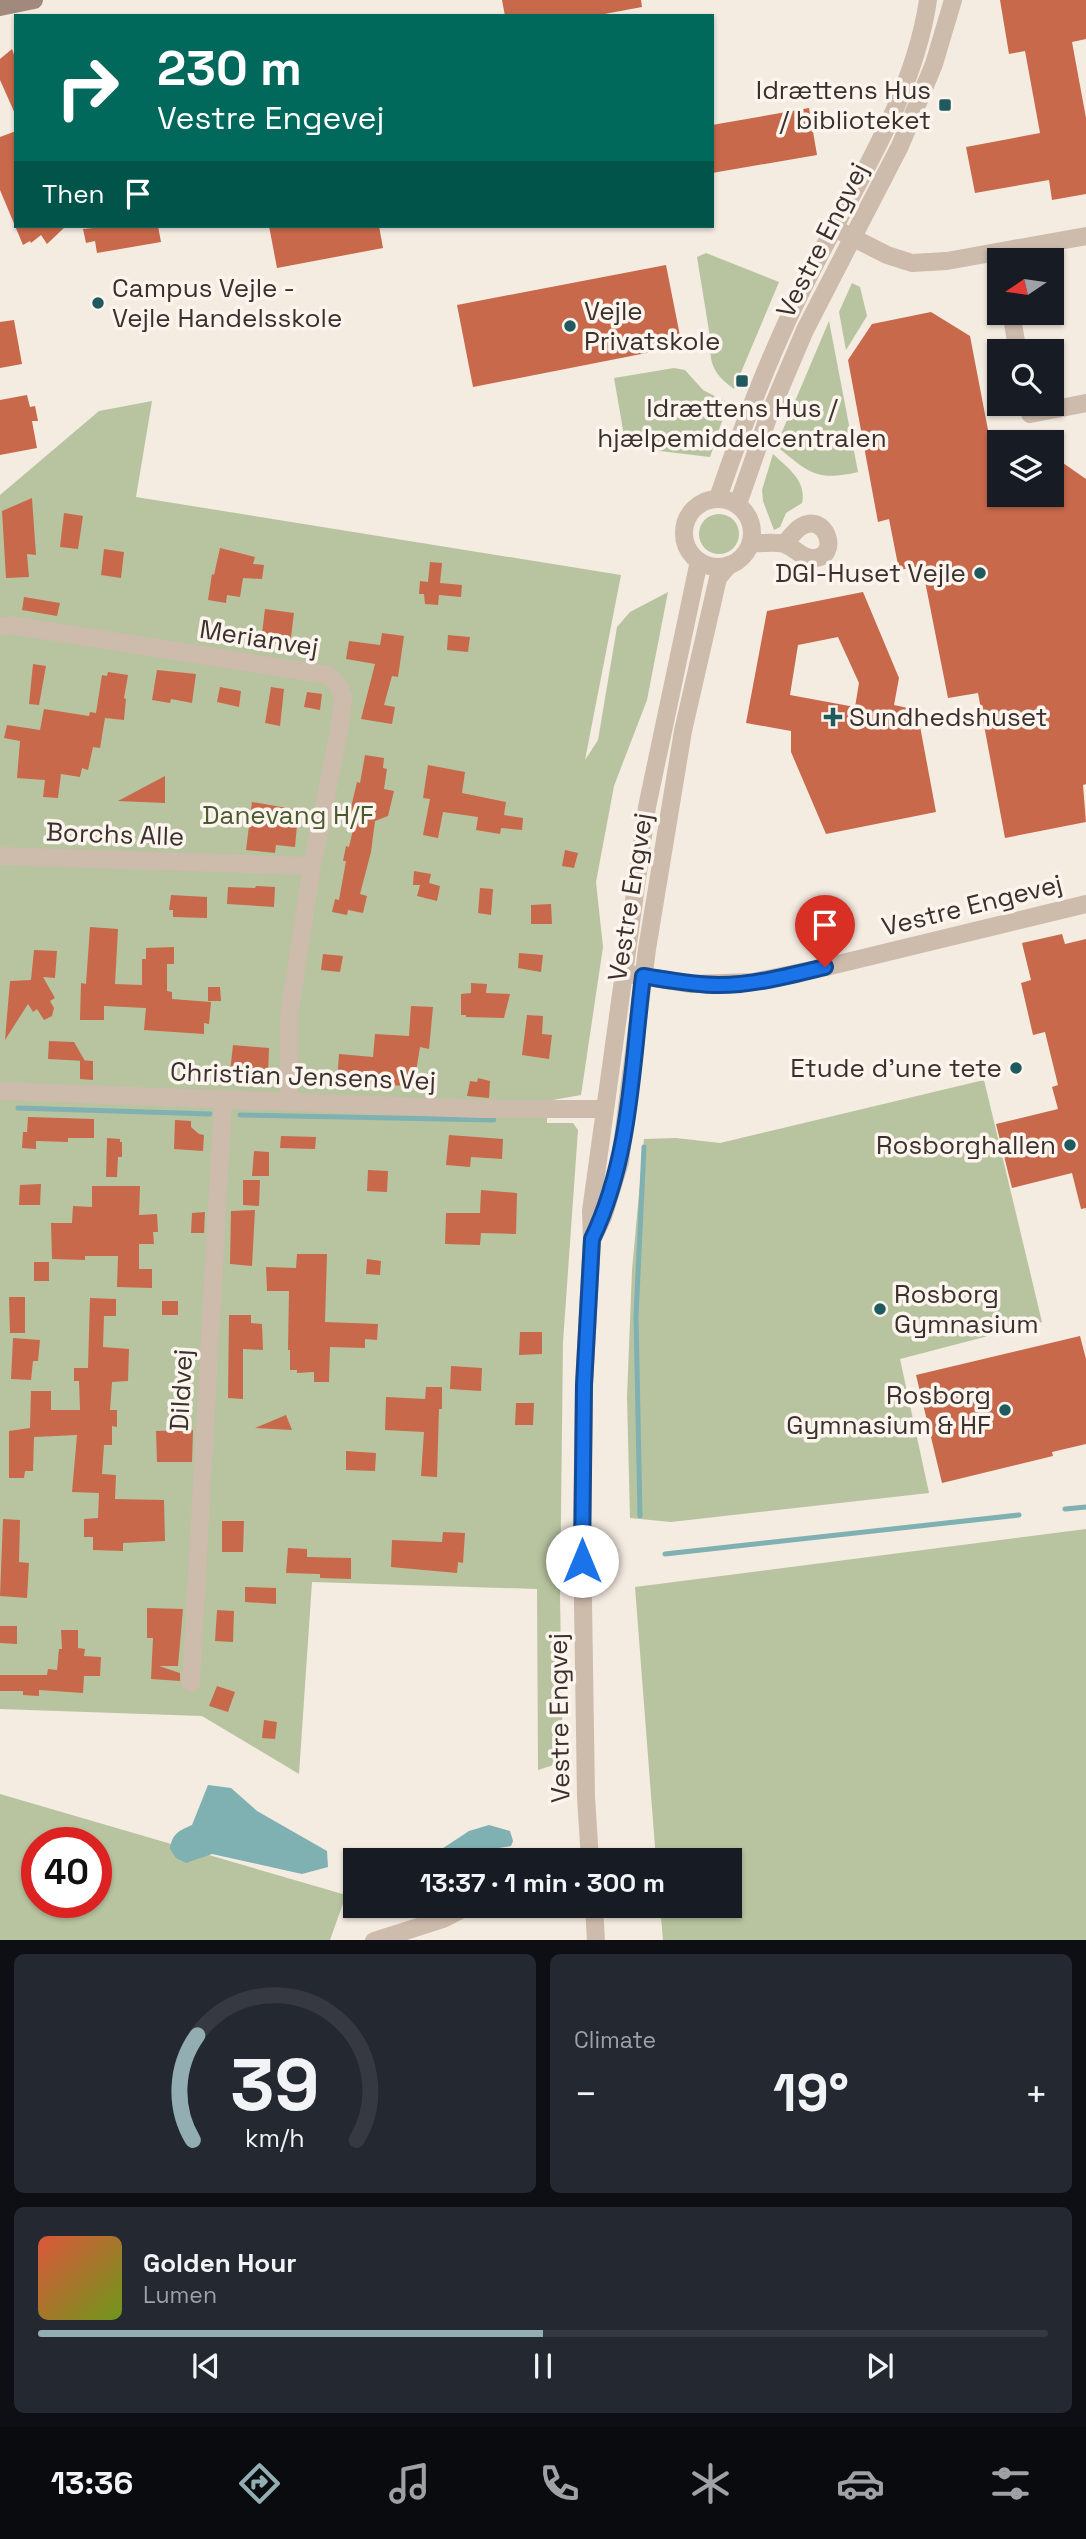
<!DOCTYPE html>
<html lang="en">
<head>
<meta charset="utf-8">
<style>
  :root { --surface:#171b24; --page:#242831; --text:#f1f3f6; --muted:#9ea1a6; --line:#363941; --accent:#92aeb2 }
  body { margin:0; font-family:"Space Grotesk",sans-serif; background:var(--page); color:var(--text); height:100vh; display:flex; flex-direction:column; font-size:26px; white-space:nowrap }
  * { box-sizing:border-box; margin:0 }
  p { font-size:23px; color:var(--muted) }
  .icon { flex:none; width:38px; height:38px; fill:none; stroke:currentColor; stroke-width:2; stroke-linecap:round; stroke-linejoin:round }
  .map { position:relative; height:1940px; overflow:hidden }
  .sheet { display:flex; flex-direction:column; gap:14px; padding:14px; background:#0d0f14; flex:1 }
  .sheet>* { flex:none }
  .hud { position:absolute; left:14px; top:14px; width:700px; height:214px; border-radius:0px; box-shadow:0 2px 5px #0004; background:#00695c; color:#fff; overflow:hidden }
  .needle { width:46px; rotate:257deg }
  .fabs { position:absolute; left:987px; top:248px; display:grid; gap:14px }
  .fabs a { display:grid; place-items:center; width:77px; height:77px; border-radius:0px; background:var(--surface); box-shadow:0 2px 5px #0004; font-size:35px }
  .speed { position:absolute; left:21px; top:1827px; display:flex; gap:14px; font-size:35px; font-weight:700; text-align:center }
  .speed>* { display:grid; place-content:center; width:91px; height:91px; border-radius:50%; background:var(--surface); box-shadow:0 2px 5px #0004; line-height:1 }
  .speed .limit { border:10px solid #d22; background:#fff; color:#111 }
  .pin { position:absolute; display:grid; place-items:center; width:60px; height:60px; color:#fff; margin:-72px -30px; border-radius:50% 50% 50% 0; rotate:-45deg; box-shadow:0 0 7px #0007 }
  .pin .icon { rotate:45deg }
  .me { position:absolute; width:77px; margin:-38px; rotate:0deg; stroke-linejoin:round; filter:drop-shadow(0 0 5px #0008) }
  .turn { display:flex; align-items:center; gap:24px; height:147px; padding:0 28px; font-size:32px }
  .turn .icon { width:91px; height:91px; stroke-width:2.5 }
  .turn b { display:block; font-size:49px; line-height:60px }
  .then { display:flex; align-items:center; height:66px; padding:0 28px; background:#0003; gap:14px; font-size:26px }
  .big { font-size:52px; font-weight:600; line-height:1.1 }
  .sheet .tile { flex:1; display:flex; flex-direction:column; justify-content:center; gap:10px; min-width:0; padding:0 24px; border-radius:10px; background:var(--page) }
  .sheet .dial { align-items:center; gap:0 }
  .dial svg { height:182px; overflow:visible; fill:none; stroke:var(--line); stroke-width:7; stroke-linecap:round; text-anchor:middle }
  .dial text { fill:var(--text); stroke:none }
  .song { display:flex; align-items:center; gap:21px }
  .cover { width:84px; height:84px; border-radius:10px; background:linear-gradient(135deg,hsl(10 70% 55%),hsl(80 70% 35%)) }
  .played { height:7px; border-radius:4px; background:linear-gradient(90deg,var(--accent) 50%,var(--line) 50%) }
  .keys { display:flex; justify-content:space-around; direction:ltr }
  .heat { display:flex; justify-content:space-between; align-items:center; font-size:38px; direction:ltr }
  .sheet .tiles { flex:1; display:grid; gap:14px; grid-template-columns:1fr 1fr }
  .tile:last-child { grid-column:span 2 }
  .trip { position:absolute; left:343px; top:1848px; width:399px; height:70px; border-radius:0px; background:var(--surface); box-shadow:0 2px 5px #0004; font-weight:600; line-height:70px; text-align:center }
  .menu { display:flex; height:112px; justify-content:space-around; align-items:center; background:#090b0e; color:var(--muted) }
  .menu .icon { width:49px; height:49px }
  .menu .current { color:var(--accent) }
  .menu b { font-size:32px; color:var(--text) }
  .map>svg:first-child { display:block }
  .green { fill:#b8c4a0; fill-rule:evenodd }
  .water { fill:#7fb0b2 }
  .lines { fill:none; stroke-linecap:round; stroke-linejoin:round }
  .stream { stroke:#7fb0b2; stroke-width:5 }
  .building { fill:#c8694b; fill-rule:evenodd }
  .minor { stroke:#cdbbac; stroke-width:18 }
  .tertiary { stroke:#cdbbac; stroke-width:18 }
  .secondary { stroke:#a18a7d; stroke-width:18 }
  .route-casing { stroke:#114b97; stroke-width:18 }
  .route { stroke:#1a73e8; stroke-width:12 }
  .poi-dot { fill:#1f5a5e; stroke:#fbf5ee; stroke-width:2.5 }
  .labels { text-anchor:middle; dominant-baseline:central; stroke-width:7; stroke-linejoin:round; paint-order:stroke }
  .poi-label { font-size:26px; fill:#3b302b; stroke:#fbf5ee; text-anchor:end }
  .street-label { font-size:26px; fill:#3b302b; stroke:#fbf5ee }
  .park-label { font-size:26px; fill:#4a5a2e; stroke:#fbf5ee }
</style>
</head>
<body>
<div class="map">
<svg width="1086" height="1941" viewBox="0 0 1086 1941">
  <rect width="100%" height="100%" fill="#f4ebe1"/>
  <g class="green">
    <path d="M706 253 779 282 734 389C717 377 708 365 711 343L697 257Z"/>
    <path d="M852 283 860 287 867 316 846 350 839 312Z"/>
    <path d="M829 321 858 472C815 482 809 472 776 446Z"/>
    <path d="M674 368 685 370 703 390 728 403 710 457 626 447 614 378Z"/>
    <path d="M152 401 136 497 621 575 585 760 598 740 617 627 630 612 668 592 647 700 614 786 596 882 603 947 581 1095 547 1101V1123H573L578 1130 563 1342 560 1598 563 1762 538 1770 537 1589 312 1582 299 1774 202 1716 0 1709V495L99 411Z"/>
    <path d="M773 454C788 468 807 481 802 503L786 513 780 527 774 530 763 501 762 490Z"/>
    <circle cx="719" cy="534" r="20"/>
    <path d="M984 1080 1042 1322 900 1359 929 1493 671 1522 630 1518 627 1397 632 1270 644 1139 676 1138 720 1143Z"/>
    <path d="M1086 1529V1940H663L660 1906H730V1860H656L635 1587Z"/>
    <path d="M0 1794 346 1895 330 1940H0ZM37 1843H96V1902H37Z"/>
  </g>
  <g class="water">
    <path d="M208 1785 231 1788 257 1811 327 1851 328 1867 302 1874 212 1854 186 1863 176 1858 170 1849C172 1834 178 1831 192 1825Z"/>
    <path d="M489 1825 510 1831 513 1841 511 1846 486 1850 470 1860H425L469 1831Z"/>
  </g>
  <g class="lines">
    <g class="stream">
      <path d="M18 1108 210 1114"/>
      <path d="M240 1115 494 1120"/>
      <path d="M1065 1509 1086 1507"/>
      <path d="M640 1516 636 1316 644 1147"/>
      <path d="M665 1554 1019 1515"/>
    </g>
  </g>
  <g class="building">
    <path d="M502 0H641L642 7 594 16H505Z"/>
    <path d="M1000 0H1086V39L1072 42 1086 118V194L1052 200 1049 180 975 193 966 147 1040 133 1025 51 1009 54Z"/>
    <path d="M12 49 16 61V116L0 80V59Z"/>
    <path d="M809 108 817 155 712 173V125Z"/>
    <path d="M16 131V226H66L47 244 41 235 31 243 30 241 23 245 0 190V137Z"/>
    <path d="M92 226H158L161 242 97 253 95 241 86 243 83 229 93 228Z"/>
    <path d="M269 226H379L383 248 277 268Z"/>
    <path d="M666 265 682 346 473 387 457 305Z"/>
    <path d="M931 312 970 336 1002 503 1025 495H1052V477L1063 463 1086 479V784L1083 785 1086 822 1005 838 978 693 948 698 922 566 899 570 889 519 878 522 848 360 872 324Z"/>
    <path d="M14 320 22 364 0 368V322Z"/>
    <path d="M27 395 30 407 35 406 38 421H32L37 448 0 455V400Z"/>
    <path d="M32 498 36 555 27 554 29 577 6 578 2 511Z"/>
    <path d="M64 513 83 516 78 549 60 547Z"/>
    <path d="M220 548 255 557 253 564 264 565 262 579 243 578 240 597 227 595 226 603 208 600 212 574 214 575Z"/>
    <path d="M104 549 124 552 121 578 101 575Z"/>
    <path d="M430 562 442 563 440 583 462 585 461 597 439 595 438 605 425 604 424 594H419L420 581 428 582Z"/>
    <path d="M863 592 899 678 894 705 917 710 936 812 826 834 791 752V731L746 723 767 611ZM838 637 859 683 855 707 790 695 798 645Z"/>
    <path d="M24 597 60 603 57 616 22 610Z"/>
    <path d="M265 609 294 613 290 645 261 642Z"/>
    <path d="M382 633 404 636 398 677 392 676 384 705 395 707 392 724 361 719 375 664 346 659 349 641 380 645Z"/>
    <path d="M448 635 470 637 468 652 447 650Z"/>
    <path d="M33 664 46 666 39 705 29 704Z"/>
    <path d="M157 670 196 674 192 703 171 699 170 703 152 700Z"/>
    <path d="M108 672 128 675 124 698 126 699 124 720 105 718 100 748 93 747 88 770 82 768 80 777 61 774 58 798 43 797 45 780 17 778 20 741 4 738 7 725 40 730 44 709 89 716 90 712 96 713 102 675 107 676Z"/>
    <path d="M220 687 241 691 239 707 217 702Z"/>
    <path d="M271 687 284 689 280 726 265 723Z"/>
    <path d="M307 692 322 694 320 710 304 707Z"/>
    <path d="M365 755 384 758 383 768 387 769 384 789 394 791 388 816 375 821 371 852 360 894 367 896 363 913 348 910 347 915 332 912 335 899 339 900 346 861H343L346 846 349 847 355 821 348 820 357 782 360 783Z"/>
    <path d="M428 765 465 772 462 793 506 802 504 815 523 818 522 830 501 828 500 834 476 830 478 817 443 812 438 838 423 835 430 799 423 798Z"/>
    <path d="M165 776V803L118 801Z"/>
    <path d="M252 802 293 809V813L298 814 295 847 276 845 275 853 246 850Z"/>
    <path d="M565 850 578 853 574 868 562 866Z"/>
    <path d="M414 871 431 874 429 883 440 886 437 901 417 896 420 885H413Z"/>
    <path d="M256 886 275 887 274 907 227 904 228 887 255 888Z"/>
    <path d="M480 888 493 889 491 915 478 913Z"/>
    <path d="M171 895 207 897V918L173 917V910H169Z"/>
    <path d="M551 904 552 924H531V905Z"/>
    <path d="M90 927 118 929 115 984 142 985V959H146V948L174 947V964H167V991L172 992V999L211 1002 209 1024 204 1023V1034L144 1030 146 1008 104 1006V1020H80L81 983 86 984Z"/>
    <path d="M1062 934 1065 944 1086 939V1208L1081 1209 1072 1173 1012 1188 996 1124 1058 1109 1052 1087 1058 1085 1045 1032 1033 1035 1021 983 1031 980 1022 943Z"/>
    <path d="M34 950 57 951 55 978 43 977 55 998 50 1001 54 1008 52 1016 44 1020 37 1009 33 1012 28 1004 5 1040 10 981 31 980Z"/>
    <path d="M519 953 543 955 541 972 518 968Z"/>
    <path d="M323 954 343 956 340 972 321 970Z"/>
    <path d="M471 983 487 984 486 993 510 994 504 1018 466 1017V1015H461V994L471 993Z"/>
    <path d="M208 987H220L221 1001H208Z"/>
    <path d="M411 1006 433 1007 429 1049 420 1047 414 1084H411L410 1086 337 1083 339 1054 373 1057 375 1034 409 1036Z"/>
    <path d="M527 1015 543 1016 542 1034 552 1035 549 1059 522 1055Z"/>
    <path d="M49 1041 74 1042 85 1061 48 1059Z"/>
    <path d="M233 1045 269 1048 268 1075 230 1072Z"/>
    <path d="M80 1060 93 1061V1080L80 1079Z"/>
    <path d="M478 1078 490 1081 489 1098 467 1096 470 1081 477 1082Z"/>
    <path d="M28 1117 94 1119V1138H68V1142L36 1141V1149L22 1148 23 1132H27Z"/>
    <path d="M175 1120 191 1121V1127L199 1134 204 1135 203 1151 174 1149Z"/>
    <path d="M449 1135 503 1139 502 1159 471 1157 470 1167 446 1165Z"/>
    <path d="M281 1136 316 1137 315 1149 280 1148Z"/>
    <path d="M107 1138 120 1139V1142H122V1157H118L117 1177H106Z"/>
    <path d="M254 1151 269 1152V1176H252Z"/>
    <path d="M368 1170 388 1171 387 1192 367 1191Z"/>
    <path d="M243 1180H260L259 1206 243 1205Z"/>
    <path d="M41 1184 40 1205H19L20 1185Z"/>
    <path d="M92 1186H140L139 1215 157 1214 158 1232H153L154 1244H139V1269H152V1288L117 1287 118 1256H85V1260L52 1259 51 1223H72L73 1206 92 1207Z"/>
    <path d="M481 1190 517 1193 516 1234 481 1233 480 1245 445 1244 446 1213H480Z"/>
    <path d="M255 1210 252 1266 230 1264 231 1211Z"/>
    <path d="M205 1212 204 1233H191L192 1213Z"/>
    <path d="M297 1254H327L325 1322 378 1324 377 1340 365 1339V1348L330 1347 329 1382H314V1372L297 1373V1370H290V1350H288L289 1291H267L266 1267 296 1268Z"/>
    <path d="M367 1259 381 1261 380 1275 366 1274Z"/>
    <rect x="34" y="1262" width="15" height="19"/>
    <path d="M9 1297H25V1333H10Z"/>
    <path d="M90 1298 116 1299V1316H104L103 1347 129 1349 128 1381 112 1382 110 1410H117V1427L112 1426V1445H104L102 1474 116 1475 115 1499 164 1500 165 1541 123 1543V1551L93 1550V1537H84V1519L98 1518 99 1493 72 1492 77 1435 34 1437 33 1471H25L24 1478H9V1431L30 1428 31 1391H51V1410H80L79 1381H74V1368H88Z"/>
    <rect x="162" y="1301" width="16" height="14"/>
    <path d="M229 1315H251V1323L262 1324 263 1350 243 1349V1399L228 1398Z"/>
    <path d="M520 1332H542V1354L519 1355Z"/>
    <path d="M1080 1336 1086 1359V1444L1052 1452 1053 1456 942 1483 916 1375Z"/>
    <path d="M13 1338 40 1340 38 1361H33L31 1380 11 1379Z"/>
    <path d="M451 1366 482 1368 481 1391 450 1389Z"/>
    <path d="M426 1387H442V1409H439L437 1477 421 1476 424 1432 385 1430 386 1397 425 1399Z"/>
    <path d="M516 1403H534L533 1425H515Z"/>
    <path d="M286 1415 292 1430 255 1428Z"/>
    <path d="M193 1430 192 1462H157L156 1431Z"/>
    <path d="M346 1451 376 1453 375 1471 346 1470Z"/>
    <path d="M3 1519 20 1520 19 1562 29 1563 27 1598 0 1596Z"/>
    <path d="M222 1521H244L243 1552H222Z"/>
    <path d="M443 1532 465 1533 463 1563 458 1562 457 1573 391 1567 392 1540 442 1542Z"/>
    <path d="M288 1548 307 1549V1557L351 1558V1579L320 1578V1574L286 1573Z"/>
    <path d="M245 1587 276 1588V1604L245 1602Z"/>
    <path d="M147 1608 183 1609 178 1666H159L180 1673V1681L151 1679 153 1638H147Z"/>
    <path d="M217 1610 234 1611 233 1642 215 1641Z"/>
    <path d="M0 1626H17V1644L0 1643Z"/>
    <path d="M61 1630H78V1648L85 1649 84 1656 101 1657 100 1676H84L83 1693 39 1690V1696L23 1695V1691H0V1675H47L48 1669 57 1670 59 1649H62Z"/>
    <path d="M217 1686 235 1692 228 1712 209 1706Z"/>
    <path d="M264 1720 277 1722 275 1739 262 1738Z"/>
  </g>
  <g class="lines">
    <g class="minor">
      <path d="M834 228 887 255 912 263 947 261 1086 236"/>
      <path d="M1011 313 1018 352"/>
      <path d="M1028 404 1030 414 1086 403"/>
      <path d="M751 543C761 544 775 541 784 544 795 547 800 558 813 558 842 558 826 509 799 528 794 532 789 539 784 544"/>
      <path d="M0 627 10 625 328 675 339 686 343 699 339 731 312 866 289 1016V1103"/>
      <path d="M0 856 312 866"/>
      <path d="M622 973 692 984 753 982 826 967 1086 904"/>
      <path d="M0 1091 481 1109H603"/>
      <path d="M191 1683 223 1100"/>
      <path d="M374 1941 443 1919 468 1906"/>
    </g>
    <g class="tertiary">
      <path d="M718 498C743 425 771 351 806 282 850 192 913 102 928 0"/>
      <circle cx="718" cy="533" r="34"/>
      <path d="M738 504 769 415 805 330 900 146 934 64 953 0"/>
      <path d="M594 1236 603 1217 620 1162 647 949 683 731 718 578 729 565"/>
      <path d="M590 1860 586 1797 582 1537 584 1385 592 1239 591 1211 647 807 699 561"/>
      <path d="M594 1906 596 1941"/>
    </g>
    <path class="secondary" d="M0 7 34 0"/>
  </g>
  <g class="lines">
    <g class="route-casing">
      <path id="route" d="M582 1561 584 1385 592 1239C631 1158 632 1064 643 976 668 980 693 985 719 985 755 985 791 975 825 967"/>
    </g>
    <use href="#route" class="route"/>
  </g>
  <g class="poi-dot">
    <rect x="938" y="98" width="14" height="14" rx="3.5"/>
    <circle cx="98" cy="303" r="7"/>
    <circle cx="570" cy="326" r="7"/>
    <rect x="735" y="374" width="14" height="14" rx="3.5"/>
    <circle cx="980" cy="573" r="7"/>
    <path d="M829.5 706.5h7v7h7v7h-7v7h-7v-7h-7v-7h7z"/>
    <circle cx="1016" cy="1068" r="7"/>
    <circle cx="1070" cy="1145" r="7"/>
    <circle cx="880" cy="1309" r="7"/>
    <circle cx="1005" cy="1410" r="7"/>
  </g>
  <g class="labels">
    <g class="poi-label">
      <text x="931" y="90">Idrættens Hus<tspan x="931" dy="30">/ biblioteket</tspan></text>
      <text x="112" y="288" text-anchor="start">Campus Vejle -<tspan x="112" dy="30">Vejle Handelsskole</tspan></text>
      <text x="584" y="311" text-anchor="start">Vejle<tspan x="584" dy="30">Privatskole</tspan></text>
      <text x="742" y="408" text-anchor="middle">Idrættens Hus /<tspan x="742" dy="30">hjælpemiddelcentralen</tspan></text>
      <text x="966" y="573">DGI-Huset Vejle</text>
      <text x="849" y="717" text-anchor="start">Sundhedshuset</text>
      <text x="1002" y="1068">Etude d'une tete</text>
      <text x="1056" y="1145">Rosborghallen</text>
      <text x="894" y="1294" text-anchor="start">Rosborg<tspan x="894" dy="30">Gymnasium</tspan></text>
      <text x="991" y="1395">Rosborg<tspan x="991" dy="30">Gymnasium &amp; HF</tspan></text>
    </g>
    <g class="street-label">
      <text transform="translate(822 240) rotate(-63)">Vestre Engvej</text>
      <text transform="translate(259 638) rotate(9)">Merianvej</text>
      <text transform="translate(115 834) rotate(2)">Borchs Alle</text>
      <text transform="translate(630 897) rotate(-81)">Vestre Engvej</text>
      <text transform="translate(972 905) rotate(-14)">Vestre Engevej</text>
      <text transform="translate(303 1076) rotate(2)">Christian Jensens Vej</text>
      <text transform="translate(181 1390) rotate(-87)">Dildvej</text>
      <text transform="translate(559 1718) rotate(-91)">Vestre Engvej</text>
    </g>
    <g class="park-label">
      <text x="288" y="815">Danevang H/F</text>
    </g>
  </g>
</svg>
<div class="fabs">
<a><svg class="needle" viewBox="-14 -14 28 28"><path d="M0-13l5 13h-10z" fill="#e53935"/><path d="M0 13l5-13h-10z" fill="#9ea1a6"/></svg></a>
<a><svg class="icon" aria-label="search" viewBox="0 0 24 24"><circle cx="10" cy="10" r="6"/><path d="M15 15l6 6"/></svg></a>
<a><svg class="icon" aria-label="layers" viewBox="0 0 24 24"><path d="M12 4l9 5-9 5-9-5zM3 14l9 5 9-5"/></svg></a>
</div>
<div class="speed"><div class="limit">40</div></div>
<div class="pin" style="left:825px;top:967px;background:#d93025"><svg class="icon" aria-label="arrive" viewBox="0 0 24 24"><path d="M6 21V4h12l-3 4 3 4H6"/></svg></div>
<svg class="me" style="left:582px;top:1561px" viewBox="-20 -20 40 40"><circle r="19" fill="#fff"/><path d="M0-13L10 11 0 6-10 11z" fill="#1a73e8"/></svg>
<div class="trip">13:37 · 1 min · 300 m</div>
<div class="hud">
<div class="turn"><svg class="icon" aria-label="right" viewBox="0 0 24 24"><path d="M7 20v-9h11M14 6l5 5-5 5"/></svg><div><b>230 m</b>Vestre Engevej</div></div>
<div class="then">Then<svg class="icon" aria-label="arrive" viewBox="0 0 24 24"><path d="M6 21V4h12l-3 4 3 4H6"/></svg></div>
</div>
</div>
<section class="sheet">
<div class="tiles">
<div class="tile dial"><svg viewBox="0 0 100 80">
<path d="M14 69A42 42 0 1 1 86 69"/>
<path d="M14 69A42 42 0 0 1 16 23" stroke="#92aeb2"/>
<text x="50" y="56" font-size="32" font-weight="700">39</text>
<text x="50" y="72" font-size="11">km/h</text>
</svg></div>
<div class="tile"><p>Climate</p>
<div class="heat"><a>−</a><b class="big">19°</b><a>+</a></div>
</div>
<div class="tile">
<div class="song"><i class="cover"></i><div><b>Golden Hour</b><p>Lumen</p></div></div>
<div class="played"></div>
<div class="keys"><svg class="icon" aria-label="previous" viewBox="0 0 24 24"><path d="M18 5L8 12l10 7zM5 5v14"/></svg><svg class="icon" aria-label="pause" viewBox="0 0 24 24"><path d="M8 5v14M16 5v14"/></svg><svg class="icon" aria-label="next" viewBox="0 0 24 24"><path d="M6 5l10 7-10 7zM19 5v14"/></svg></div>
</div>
</div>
</section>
<nav class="menu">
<b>13:36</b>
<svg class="icon current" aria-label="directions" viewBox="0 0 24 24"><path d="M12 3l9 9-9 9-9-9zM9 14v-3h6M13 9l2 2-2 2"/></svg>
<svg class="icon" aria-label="music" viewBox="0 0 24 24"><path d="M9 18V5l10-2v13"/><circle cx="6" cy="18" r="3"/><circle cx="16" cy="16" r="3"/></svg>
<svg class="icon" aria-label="phone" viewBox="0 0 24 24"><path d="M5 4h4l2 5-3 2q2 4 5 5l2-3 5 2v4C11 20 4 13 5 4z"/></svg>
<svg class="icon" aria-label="climate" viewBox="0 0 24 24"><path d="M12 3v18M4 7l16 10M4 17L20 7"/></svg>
<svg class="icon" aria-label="car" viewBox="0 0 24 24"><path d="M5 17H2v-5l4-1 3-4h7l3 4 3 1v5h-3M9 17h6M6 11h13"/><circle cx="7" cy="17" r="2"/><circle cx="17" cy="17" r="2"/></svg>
<svg class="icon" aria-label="filters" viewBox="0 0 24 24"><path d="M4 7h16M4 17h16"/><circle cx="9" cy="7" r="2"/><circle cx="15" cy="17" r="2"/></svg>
</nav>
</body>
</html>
